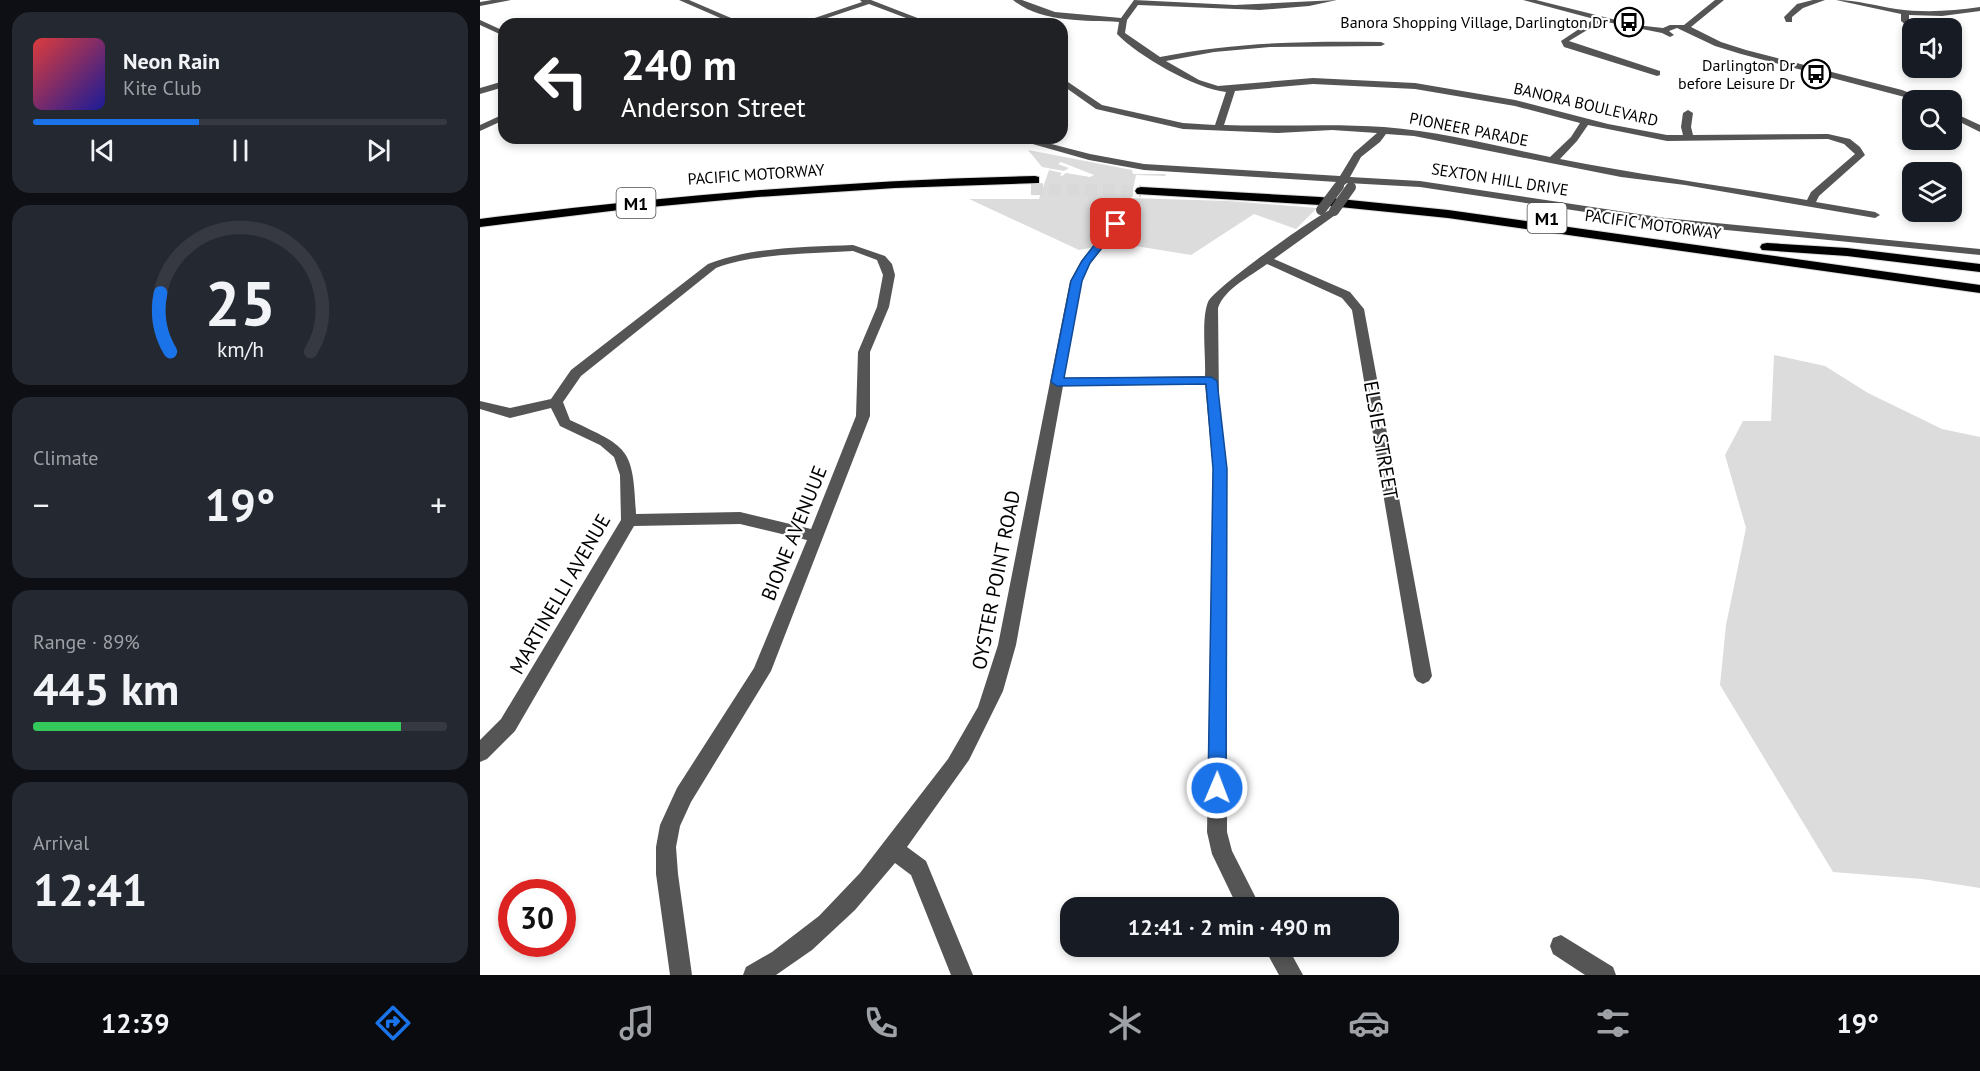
<!DOCTYPE html>
<html lang="en">
<head>
<meta charset="utf-8">
<style>
  :root { --surface:#171b24; --page:#242831; --text:#f1f3f6; --muted:#9ea1a6; --line:#363941; --accent:#1a73e8 }
  body { margin:0; font-family:"PT Sans",sans-serif; background:var(--page); color:var(--text); height:100vh; display:flex; flex-direction:column; font-size:22px; white-space:nowrap }
  * { box-sizing:border-box; margin:0 }
  p { font-size:20px; color:var(--muted) }
  .icon { flex:none; width:33px; height:33px; fill:none; stroke:currentColor; stroke-width:2; stroke-linecap:round; stroke-linejoin:round }
  .map { position:relative; flex:1; overflow:hidden }
  .sheet { display:flex; flex-direction:column; gap:12px; padding:12px; background:#0d0f14; width:480px }
  .sheet>* { flex:none }
  .hud { position:absolute; left:18px; top:18px; width:570px; height:126px; border-radius:18px; box-shadow:0 3px 9px #0003; background:#202124; color:#fff; overflow:hidden }
  .fabs { position:absolute; left:1422px; top:18px; display:grid; gap:12px }
  .fabs a { display:grid; place-items:center; width:60px; height:60px; border-radius:12px; background:var(--surface); box-shadow:0 3px 9px #0003; font-size:30px }
  .speed { position:absolute; left:18px; top:879px; display:flex; gap:12px; font-size:30px; font-weight:700; text-align:center }
  .speed>* { display:grid; place-content:center; width:78px; height:78px; border-radius:50%; background:var(--surface); box-shadow:0 3px 9px #0003; line-height:1 }
  .speed .limit { border:9px solid #d22; background:#fff; color:#111 }
  .pin { position:absolute; display:grid; place-items:center; width:51px; height:51px; color:#fff; margin:-26px; border-radius:12px; box-shadow:0 3px 9px #0006 }
  .me { position:absolute; width:66px; margin:-33px; rotate:1deg; stroke-linejoin:round; filter:drop-shadow(0 0 4px #0008) }
  .turn { display:flex; align-items:center; gap:21px; height:126px; padding:0 24px; font-size:27px }
  .turn .icon { width:78px; height:78px; stroke-width:2.5 }
  .turn b { display:block; font-size:42px; line-height:51px }
  .big { font-size:45px; font-weight:800; line-height:1.1 }
  .sheet .widget { flex:1; display:flex; flex-direction:column; justify-content:center; gap:9px; min-width:0; padding:0 21px; border-radius:18px; background:var(--page) }
  .sheet .dial { align-items:center; gap:0 }
  .dial svg { height:156px; overflow:visible; fill:none; stroke:var(--line); stroke-width:7; stroke-linecap:round; text-anchor:middle }
  .dial text { fill:var(--text); stroke:none }
  .song { display:flex; align-items:center; gap:18px }
  .cover { width:72px; height:72px; border-radius:9px; background:linear-gradient(135deg,hsl(0 70% 55%),hsl(240 70% 35%)) }
  .played { height:6px; border-radius:3px; background:linear-gradient(90deg,var(--accent) 40%,var(--line) 40%) }
  .keys { display:flex; justify-content:space-around; direction:ltr }
  .heat { display:flex; justify-content:space-between; align-items:center; font-size:33px; direction:ltr }
  .charge { height:9px; border-radius:4px; background:linear-gradient(90deg,#34c759 89%,var(--line) 0) }
  .trip { position:absolute; left:580px; top:897px; width:339px; height:60px; border-radius:18px; background:var(--surface); box-shadow:0 3px 9px #0003; font-weight:800; line-height:60px; text-align:center }
  .tab-bar { display:flex; height:96px; justify-content:space-around; align-items:center; background:#090b0e; color:var(--muted) }
  .tab-bar .icon { width:42px; height:42px }
  .tab-bar .on { color:var(--accent) }
  .tab-bar b { font-size:27px; color:var(--text) }
  main { display:flex; flex:1; min-height:0 }
  .map>svg:first-child { display:block }
  .green { fill:#dcdcdc }
  .lines { fill:none; stroke-linecap:round; stroke-linejoin:round }
  .highway-tunnel { stroke:#d9d9d9; stroke-width:12; stroke-dasharray:12 6; stroke-linecap:butt }
  .highway-casing { stroke:#dbdbdb; stroke-width:2 }
  .minor { fill:#555; fill-rule:evenodd }
  .highway { fill:#000; fill-rule:evenodd }
  .minor-bridge { stroke:#555; stroke-width:10 }
  .route { fill:#1a73e8; stroke:#114b97; stroke-width:1.5 }
  .labels { text-anchor:middle; dominant-baseline:central; stroke-width:4.5; stroke-linejoin:round; paint-order:stroke }
  .far-poi-label { font-size:16px; fill:#000; stroke:#fff; text-anchor:end }
  .far-street-label { font-size:16px; fill:#000; stroke:#fff }
  .shield { fill:#fff; stroke:#4c4c4c; stroke-width:1.5 }
  .shield-label { font-size:18px; font-weight:bold; fill:#000 }
  .street-label { font-size:20px; fill:#000; stroke:#fff }
</style>
</head>
<body>
<main>
<section class="sheet">
<div class="widget">
<div class="song"><i class="cover"></i><div><b>Neon Rain</b><p>Kite Club</p></div></div>
<div class="played"></div>
<div class="keys"><svg class="icon" aria-label="previous" viewBox="0 0 24 24"><path d="M18 5L8 12l10 7zM5 5v14"/></svg><svg class="icon" aria-label="pause" viewBox="0 0 24 24"><path d="M8 5v14M16 5v14"/></svg><svg class="icon" aria-label="next" viewBox="0 0 24 24"><path d="M6 5l10 7-10 7zM19 5v14"/></svg></div>
</div>
<div class="widget dial"><svg viewBox="0 0 100 80">
<path d="M14 69A42 42 0 1 1 86 69"/>
<path d="M14 69A42 42 0 0 1 9 39" stroke="#1a73e8"/>
<text x="50" y="56" font-size="32" font-weight="700">25</text>
<text x="50" y="72" font-size="11">km/h</text>
</svg></div>
<div class="widget"><p>Climate</p>
<div class="heat"><a>−</a><b class="big">19°</b><a>+</a></div>
</div>
<div class="widget"><p>Range · 89%</p><b class="big">445 km</b><div class="charge"></div></div>
<div class="widget"><p>Arrival</p><b class="big">12:41</b></div>
</section>
<div class="map">
<svg width="1500" height="975" viewBox="0 0 1500 975">
  <rect width="100%" height="100%" fill="#fff"/>
  <g class="green">
    <path d="M548 150 652 170 653 174H686L685 176 656 175 651 198 749 201 837 208 816 229 774 214 711 255 637 243 599 250 489 199H559L569 170 582 173 580 175 582 176 586 173 610 177 614 175 581 162 578 164 589 168 584 171 562 167Z"/>
    <path d="M1294 355 1345 366 1388 393 1462 429 1500 437V888L1442 879 1353 872 1240 685 1246 625 1266 528 1245 455 1263 421H1291Z"/>
  </g>
  <g class="lines">
    <path class="highway-tunnel" d="M551 189 661 191"/>
    <g class="highway-casing">
      <g id="highway">
        <path d="M555 176 559 177V183L415 188 277 197 139 210 0 227V219C185 196 369 180 555 176Z"/>
        <path d="M661 187 840 197 968 210 1500 285V293L968 218 840 205 657 194 655 191 657 188Z"/>
        <path d="M1287 243 1367 248 1500 264V272L1367 256 1282 250 1280 247 1282 244Z"/>
      </g>
    </g>
    <g class="minor">
      <path d="M12 0H31L0 6V2Z"/>
      <path d="M199 0H209L265 24H254Z"/>
      <path d="M380 0H391L453 24H442L389 4 329 24H317L382 2Z"/>
      <path d="M533 0H542L575 12 641 18 654 0 755 5 857 0 829 6 780 10 658 5 647 20 645 33 680 57C754 42 827 41 901 42L905 44 901 46 790 47 734 52 686 61 719 80 738 86 833 78 935 83 1035 100 1128 124 1187 135H1203L1201 127 1203 113 1208 110 1213 113 1211 127 1213 135 1348 134 1370 139 1380 147 1385 155 1339 196 1336 202 1395 212 1400 215 1395 218 1205 185 1141 177 934 136 906 134 900 142 881 157 870 177 940 181 1185 218 1500 249V255L1185 224 940 187 867 183 860 188 855 185 857 182 664 170 609 160 532 138H548L610 154 664 164 860 176 874 153 897 133 852 130 798 133 703 129 616 109 582 85V78L622 105 703 123 735 125 746 92C716 89 658 56 637 34L639 22C605 20 561 23 533 0ZM833 84 935 89 1035 106 1100 123 1091 137 1070 157C1016 146 959 131 904 127 851 123 797 127 744 125L755 91ZM1108 125 1187 141 1348 139 1364 144 1375 154 1331 192 1327 200C1244 186 1162 175 1080 159L1097 141Z"/>
      <path d="M1043 0H1056L1156 25 1183 28 1190 25H1204L1235 0H1244L1211 27 1241 42 1266 50 1422 90 1448 100H1436L1261 54 1235 46 1197 28 1189 31 1194 35 1190 37 1182 33 1122 21 1089 41 1180 71V75L1177 76 1084 47 1081 41 1114 19Z"/>
      <path d="M1333 0H1345L1323 8 1312 17V22H1306L1304 17 1317 4Z"/>
      <path d="M1356 0C1377 0 1396 6 1416 9 1445 13 1472 11 1500 7V11L1462 16 1429 15V20L1436 28 1432 30 1421 21V14Z"/>
      <path d="M0 20 24 31V36L0 25Z"/>
      <path d="M24 81V87L0 94V88Z"/>
      <path d="M1472 112 1500 125V132L1472 118Z"/>
      <path d="M24 114V120L0 131V125Z"/>
      <path d="M854 208 858 209V213L794 259 870 292 884 309 952 676 949 681 943 684 937 681 934 676 872 310 862 298 787 264C771 276 745 288 738 308L739 401 747 469V832L752 851 781 908H758L732 854 727 832 733 469 725 384 583 386 536 645 523 691 489 760 427 847 446 861 493 975H471L431 875 415 863 375 910 332 950 296 975H263L266 967 292 952 339 916 380 873 468 759 498 707 518 645 590 281 601 261 632 222H640L641 224 610 264 602 281 584 378 725 376C726 356 721 319 728 302 733 289 839 213 854 208Z"/>
      <path d="M373 245 405 256 412 264 415 275 409 307 390 352V416L291 671 211 802 200 826 196 847 198 874 212 975H190L176 874V847L180 825 197 788 274 668 327 540 260 524 154 526 35 731 7 759 0 762V740L21 719 141 520 140 475 134 457 120 445 80 426 71 408 30 418 0 409V401L30 408 71 399 91 370 228 264C271 247 327 247 373 245ZM373 251 397 260 403 275 397 307 378 352 376 416 331 529 260 512 156 514C153 447 149 448 90 420L83 402 101 376 236 268C274 253 332 254 373 251Z"/>
      <path d="M1081 935 1133 967 1136 975H1105L1073 954 1070 946 1073 938Z"/>
      <path d="M783 946H807L823 975H799Z"/>
    </g>
    <use href="#highway" class="highway"/>
    <g class="minor-bridge">
      <path d="M841 210 859 186"/>
      <path d="M854 211 871 187"/>
    </g>
  </g>
  <path class="route" d="M632 222 641 224 610 263 602 281 584 378 731 377 737 381 747 469 746 788 743 794 737 796 731 794 728 788 733 469 726 384 577 386 571 382 591 281 602 261Z"/>
  <defs>
    <g id="bus-ring" transform="scale(1.5)"><circle r="9.5" fill="#fff" stroke="#000" stroke-width="1.5"/><path d="M-5-6H5V4H4V6H2V4H-2V6H-4V4H-5ZM-3.5-4V0h7V-4ZM-3.5 1.2v1.5H-2V1.2ZM2 1.2v1.5H3.5V1.2Z" fill="#000"/></g>
  </defs>
  <g fill-rule="evenodd">
    <use href="#bus-ring" x="1149" y="22"/>
    <use href="#bus-ring" x="1336" y="74"/>
  </g>
  <g class="labels">
    <g class="far-poi-label">
      <text x="1128" y="22">Banora Shopping Village, Darlington Dr</text>
      <text x="1315" y="65">Darlington Dr<tspan x="1315" dy="18">before Leisure Dr</tspan></text>
    </g>
    <g class="far-street-label">
      <text transform="translate(1106 104) rotate(13)">BANORA BOULEVARD</text>
      <text transform="translate(989 129) rotate(11)">PIONEER PARADE</text>
      <text transform="translate(276 174) rotate(-4)">PACIFIC MOTORWAY</text>
      <text transform="translate(1020 179) rotate(9)">SEXTON HILL DRIVE</text>
      <text transform="translate(1173 224) rotate(8)">PACIFIC MOTORWAY</text>
    </g>
    <g class="shield">
      <rect x="136.5" y="188" width="39" height="30" rx="4.5"/>
      <rect x="1047.5" y="203" width="39" height="30" rx="4.5"/>
    </g>
    <g class="shield-label">
      <text x="156" y="203">M1</text>
      <text x="1067" y="218">M1</text>
    </g>
    <g class="street-label">
      <text transform="translate(901 440) rotate(80)">ELSIE STREET</text>
      <text transform="translate(314 533) rotate(-68)">BIONE AVENUUE</text>
      <text transform="translate(516 580) rotate(-79)">OYSTER POINT ROAD</text>
      <text transform="translate(80 594) rotate(-60)">MARTINELLI AVENUE</text>
    </g>
  </g>
</svg>
<div class="fabs">
<a><svg class="icon" aria-label="sound" viewBox="0 0 24 24"><path d="M4 9h4l5-4v14l-5-4H4zM17 9q2 3 0 6"/></svg></a>
<a><svg class="icon" aria-label="search" viewBox="0 0 24 24"><circle cx="10" cy="10" r="6"/><path d="M15 15l6 6"/></svg></a>
<a><svg class="icon" aria-label="layers" viewBox="0 0 24 24"><path d="M12 4l9 5-9 5-9-5zM3 14l9 5 9-5"/></svg></a>
</div>
<div class="speed"><div class="limit">30</div></div>
<div class="pin" style="left:636px;top:224px;background:#d93025"><svg class="icon" aria-label="arrive" viewBox="0 0 24 24"><path d="M6 21V4h12l-3 4 3 4H6"/></svg></div>
<svg class="me" style="left:737px;top:788px" viewBox="-20 -20 40 40"><circle r="17" fill="#1a73e8" stroke="#fff" stroke-width="3"/><path d="M0-11L8 9 0 5-8 9z" fill="#fff"/></svg>
<div class="trip">12:41 · 2 min · 490 m</div>
<div class="hud">
<div class="turn"><svg class="icon" aria-label="left" viewBox="0 0 24 24"><path d="M17 20v-9H6M10 6l-5 5 5 5"/></svg><div><b>240 m</b>Anderson Street</div></div>
</div>
</div>
</main>
<nav class="tab-bar">
<b>12:39</b>
<svg class="icon on" aria-label="directions" viewBox="0 0 24 24"><path d="M12 3l9 9-9 9-9-9zM9 14v-3h6M13 9l2 2-2 2"/></svg>
<svg class="icon" aria-label="music" viewBox="0 0 24 24"><path d="M9 18V5l10-2v13"/><circle cx="6" cy="18" r="3"/><circle cx="16" cy="16" r="3"/></svg>
<svg class="icon" aria-label="phone" viewBox="0 0 24 24"><path d="M5 4h4l2 5-3 2q2 4 5 5l2-3 5 2v4C11 20 4 13 5 4z"/></svg>
<svg class="icon" aria-label="climate" viewBox="0 0 24 24"><path d="M12 3v18M4 7l16 10M4 17L20 7"/></svg>
<svg class="icon" aria-label="car" viewBox="0 0 24 24"><path d="M5 17H2v-5l4-1 3-4h7l3 4 3 1v5h-3M9 17h6M6 11h13"/><circle cx="7" cy="17" r="2"/><circle cx="17" cy="17" r="2"/></svg>
<svg class="icon" aria-label="filters" viewBox="0 0 24 24"><path d="M4 7h16M4 17h16"/><circle cx="9" cy="7" r="2"/><circle cx="15" cy="17" r="2"/></svg>
<b>19°</b>
</nav>
</body>
</html>
